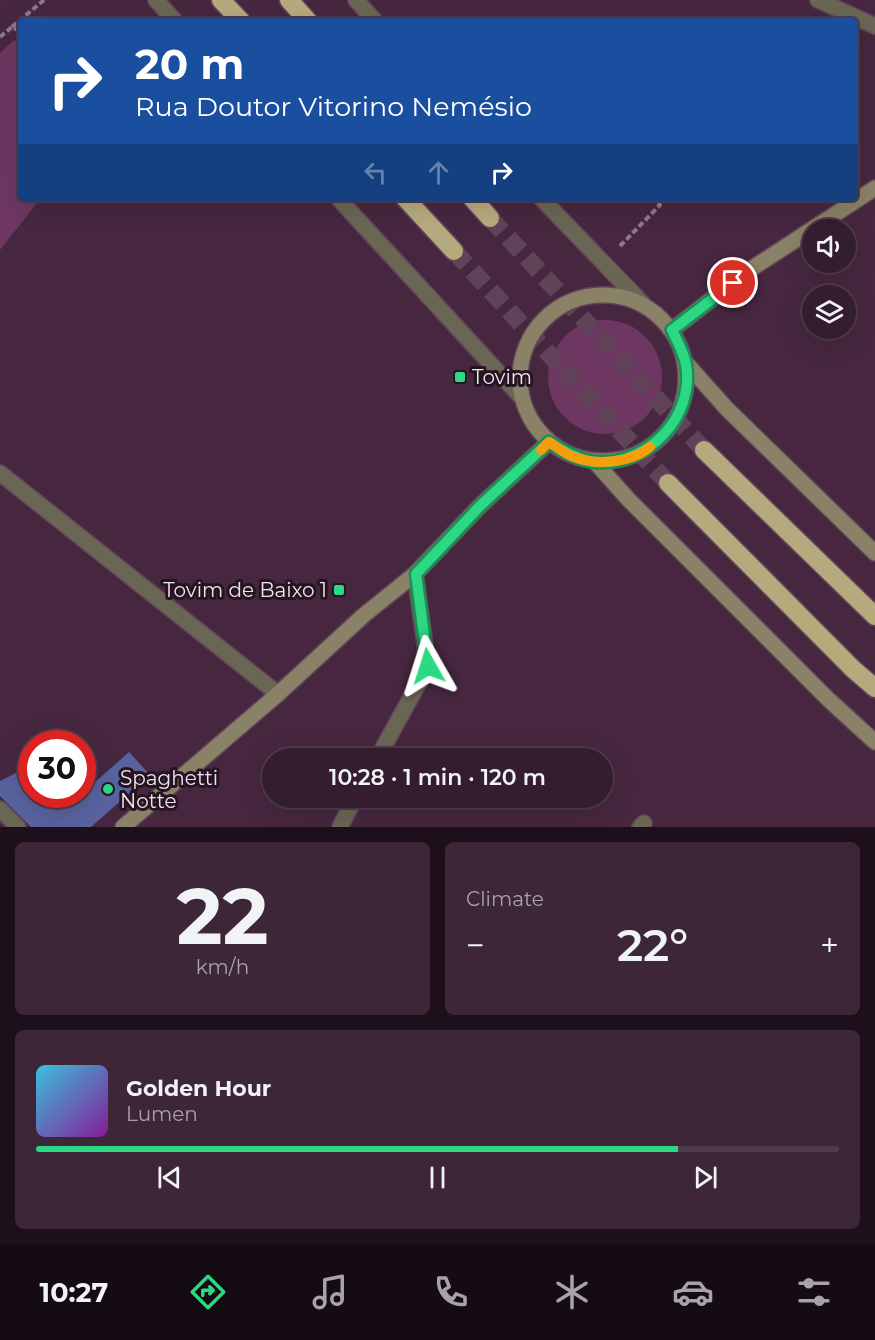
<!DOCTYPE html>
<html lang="en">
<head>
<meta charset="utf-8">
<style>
  :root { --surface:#341d2f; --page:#3c2637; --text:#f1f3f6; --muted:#a9a2aa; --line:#4e3b4b; --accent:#2cd884 }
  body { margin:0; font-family:Montserrat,sans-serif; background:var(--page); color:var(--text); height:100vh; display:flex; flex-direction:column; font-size:22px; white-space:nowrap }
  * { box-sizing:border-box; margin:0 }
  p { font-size:20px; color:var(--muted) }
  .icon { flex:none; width:33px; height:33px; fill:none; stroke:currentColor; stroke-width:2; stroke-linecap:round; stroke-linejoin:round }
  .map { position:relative; height:827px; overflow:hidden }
  .panel { display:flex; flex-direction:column; gap:15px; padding:15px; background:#1d101a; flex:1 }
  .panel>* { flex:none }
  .hud { position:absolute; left:18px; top:18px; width:840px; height:183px; border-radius:6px; box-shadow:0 6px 24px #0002,0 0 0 2px var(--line); background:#1a4fa0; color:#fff; overflow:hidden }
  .tools { position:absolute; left:802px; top:219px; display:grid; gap:12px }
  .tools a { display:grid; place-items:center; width:54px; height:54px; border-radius:50%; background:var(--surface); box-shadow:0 6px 24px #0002,0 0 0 2px var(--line); font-size:30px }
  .speed { position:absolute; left:18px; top:730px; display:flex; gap:12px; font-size:30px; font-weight:700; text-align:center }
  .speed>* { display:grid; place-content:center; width:78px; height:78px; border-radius:50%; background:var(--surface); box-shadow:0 6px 24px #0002,0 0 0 2px var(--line); line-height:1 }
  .speed .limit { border:9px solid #d22; background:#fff; color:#111 }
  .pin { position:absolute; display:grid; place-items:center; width:51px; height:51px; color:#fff; margin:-26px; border:3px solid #fff; border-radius:50%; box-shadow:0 2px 6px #0007 }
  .me { position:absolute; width:66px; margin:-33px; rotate:354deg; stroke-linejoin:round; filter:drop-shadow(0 0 4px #0008) }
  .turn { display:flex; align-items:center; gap:21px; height:126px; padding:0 18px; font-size:27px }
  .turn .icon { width:78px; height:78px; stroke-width:2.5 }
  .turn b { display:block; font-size:42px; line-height:51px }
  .lanes { display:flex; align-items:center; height:57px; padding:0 18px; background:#0003; justify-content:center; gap:30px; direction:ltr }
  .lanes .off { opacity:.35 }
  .big { font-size:45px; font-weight:600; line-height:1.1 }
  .panel .widget { flex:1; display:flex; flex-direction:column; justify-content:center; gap:9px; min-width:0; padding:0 21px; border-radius:9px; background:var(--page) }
  .panel .dial { align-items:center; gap:0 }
  .dial b { font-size:78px; line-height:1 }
  .song { display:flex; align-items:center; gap:18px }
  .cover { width:72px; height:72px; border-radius:9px; background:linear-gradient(135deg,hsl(190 70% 55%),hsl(290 70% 35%)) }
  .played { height:6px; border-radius:3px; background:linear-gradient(90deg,var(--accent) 80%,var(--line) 80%) }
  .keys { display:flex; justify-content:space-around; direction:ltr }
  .heat { display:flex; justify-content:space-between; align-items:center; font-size:33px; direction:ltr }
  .panel .tiles { flex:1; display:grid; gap:15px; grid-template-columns:1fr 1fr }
  .widget:last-child { grid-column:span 2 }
  .trip { position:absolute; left:262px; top:748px; width:351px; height:60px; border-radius:30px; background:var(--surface); box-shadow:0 6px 24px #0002,0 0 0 2px var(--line); font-weight:600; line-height:60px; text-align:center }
  .dock { display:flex; height:96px; justify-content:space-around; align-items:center; background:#150c13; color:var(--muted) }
  .dock .icon { width:42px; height:42px }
  .dock .selected { color:var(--accent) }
  .dock b { font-size:27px; color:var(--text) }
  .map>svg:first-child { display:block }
  .green { fill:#6d3761 }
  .building { fill:#58629e }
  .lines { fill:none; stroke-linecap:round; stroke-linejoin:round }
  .highway-tunnel { stroke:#604359; stroke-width:18; stroke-dasharray:18 9; stroke-linecap:butt }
  .lane-casing { stroke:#62455b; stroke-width:18 }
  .street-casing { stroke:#62455b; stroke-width:18 }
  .secondary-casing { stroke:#62455b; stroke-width:18 }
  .highway-casing { stroke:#62455b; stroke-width:21 }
  .path { stroke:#91768a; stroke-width:4; stroke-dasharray:6 3; stroke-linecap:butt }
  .lane { stroke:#6a6654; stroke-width:15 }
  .street { stroke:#6a6654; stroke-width:15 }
  .secondary { stroke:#898266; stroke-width:15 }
  .highway { stroke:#b5aa7e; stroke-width:18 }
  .route-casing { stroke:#1d8c56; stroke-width:15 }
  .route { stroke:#2cd884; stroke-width:10 }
  .slow { stroke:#f59e0b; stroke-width:10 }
  .poi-dot { fill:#2cd884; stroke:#241621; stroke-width:2 }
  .labels { text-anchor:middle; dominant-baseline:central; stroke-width:6; stroke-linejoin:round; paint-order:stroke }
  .poi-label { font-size:20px; fill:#f5e0ef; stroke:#241621; text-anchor:start }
</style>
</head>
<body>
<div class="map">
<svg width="875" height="827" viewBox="0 0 875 827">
  <rect width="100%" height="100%" fill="#46273f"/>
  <g class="green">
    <path d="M14 40 21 43V198H41L0 250V53Z"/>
    <circle cx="605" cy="377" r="57"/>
  </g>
  <path class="building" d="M129 752 150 775 91 827H31L0 796V781L32 765V795H82V771L93 784Z"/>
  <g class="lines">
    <g class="highway-tunnel">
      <path d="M490 218 704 450"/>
      <path d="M454 251 668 483"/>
    </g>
    <g class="lane-casing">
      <path id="lane" d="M818 0 875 26"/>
    </g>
    <g class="street-casing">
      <g id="street">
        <path d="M156 0 175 21"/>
        <path d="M356 0 375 21"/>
        <path d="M338 198 522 398"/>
        <path d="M541 198 643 304"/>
        <path d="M0 473 278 694"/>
        <path d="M377 759 428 666 415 574"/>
        <path d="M0 809 18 827"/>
        <path d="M340 827 355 798"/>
        <path d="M640 827 644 823"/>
      </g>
    </g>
    <g class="secondary-casing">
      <g id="secondary">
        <circle cx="603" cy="378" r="83"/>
        <path d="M672 330 748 271 875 188"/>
        <path d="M686 363 727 409 875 553"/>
        <path d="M595 462 628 499 829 700 875 742"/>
        <path d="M123 827 278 694 364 615 415 574 480 506 549 442"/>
      </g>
    </g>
    <g class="highway-casing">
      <g id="highway">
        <path d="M221 0 241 21"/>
        <path d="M289 0 308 21"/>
        <path d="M405 198 454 251"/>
        <path d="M472 198 490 218"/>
        <path d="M704 450 875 616"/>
        <path d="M668 483 853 669 875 688"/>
      </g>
    </g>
    <g class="path">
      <path d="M12 27 44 0"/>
      <path d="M0 37 12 27 21 32"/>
      <path d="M620 246 660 205 655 198"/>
    </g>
    <use href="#lane" class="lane"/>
    <use href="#street" class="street"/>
    <use href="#secondary" class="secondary"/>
    <use href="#highway" class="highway"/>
  </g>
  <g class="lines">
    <g class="route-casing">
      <path id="route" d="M428 666 416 574 480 506 549 442C563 451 578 460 595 462 648 466 695 417 686 364 684 353 677 341 672 330L733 283"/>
    </g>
    <use href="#route" class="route"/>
    <path class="slow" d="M541 450 549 442C555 446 562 451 569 455 592 466 630 464 650 447"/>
  </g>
  <g class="poi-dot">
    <rect x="454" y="371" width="12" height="12" rx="3"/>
    <rect x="333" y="584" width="12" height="12" rx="3"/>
    <circle cx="108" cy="789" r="6"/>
  </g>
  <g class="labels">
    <g class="poi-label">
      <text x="472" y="377">Tovim</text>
      <text x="327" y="590" text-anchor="end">Tovim de Baixo 1</text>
      <text x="120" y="778">Spaghetti<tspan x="120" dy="23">Notte</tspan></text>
    </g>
  </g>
</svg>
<div class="tools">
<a><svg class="icon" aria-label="sound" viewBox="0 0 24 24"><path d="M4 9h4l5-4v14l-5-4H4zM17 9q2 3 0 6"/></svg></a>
<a><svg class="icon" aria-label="layers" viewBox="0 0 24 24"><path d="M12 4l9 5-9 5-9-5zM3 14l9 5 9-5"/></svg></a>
</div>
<div class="speed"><div class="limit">30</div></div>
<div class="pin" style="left:733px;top:283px;background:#d93025"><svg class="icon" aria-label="arrive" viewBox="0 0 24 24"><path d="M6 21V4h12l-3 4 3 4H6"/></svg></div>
<svg class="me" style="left:428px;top:666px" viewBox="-20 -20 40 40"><path d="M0-17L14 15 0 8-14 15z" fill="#2cd884" stroke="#fff" stroke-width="4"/></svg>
<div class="trip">10:28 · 1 min · 120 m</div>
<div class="hud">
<div class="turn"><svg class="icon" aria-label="right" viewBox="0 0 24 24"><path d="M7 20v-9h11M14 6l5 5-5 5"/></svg><div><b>20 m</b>Rua Doutor Vitorino Nemésio</div></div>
<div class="lanes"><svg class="icon off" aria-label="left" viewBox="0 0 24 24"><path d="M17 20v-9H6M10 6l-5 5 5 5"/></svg><svg class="icon off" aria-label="ahead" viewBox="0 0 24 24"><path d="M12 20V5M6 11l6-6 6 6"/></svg><svg class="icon" aria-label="right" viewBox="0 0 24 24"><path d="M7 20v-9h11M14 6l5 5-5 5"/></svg></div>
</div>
</div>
<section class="panel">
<div class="tiles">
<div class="widget dial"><b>22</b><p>km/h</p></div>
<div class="widget"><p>Climate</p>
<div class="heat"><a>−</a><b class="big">22°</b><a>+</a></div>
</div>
<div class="widget">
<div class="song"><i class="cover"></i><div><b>Golden Hour</b><p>Lumen</p></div></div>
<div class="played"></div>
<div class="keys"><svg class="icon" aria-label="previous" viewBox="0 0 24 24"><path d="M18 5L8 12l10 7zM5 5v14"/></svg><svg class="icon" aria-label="pause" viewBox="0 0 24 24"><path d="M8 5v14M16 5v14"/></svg><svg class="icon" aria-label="next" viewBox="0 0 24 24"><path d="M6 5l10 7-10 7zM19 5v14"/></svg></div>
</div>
</div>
</section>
<nav class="dock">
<b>10:27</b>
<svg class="icon selected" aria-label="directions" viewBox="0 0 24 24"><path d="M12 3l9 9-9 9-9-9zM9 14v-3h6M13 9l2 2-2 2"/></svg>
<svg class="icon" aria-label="music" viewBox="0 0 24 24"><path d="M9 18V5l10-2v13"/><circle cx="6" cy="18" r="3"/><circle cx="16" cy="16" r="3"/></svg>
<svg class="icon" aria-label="phone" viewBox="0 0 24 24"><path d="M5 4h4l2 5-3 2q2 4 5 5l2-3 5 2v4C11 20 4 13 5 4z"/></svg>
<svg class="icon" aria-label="climate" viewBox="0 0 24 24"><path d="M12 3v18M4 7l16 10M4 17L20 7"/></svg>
<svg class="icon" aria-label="car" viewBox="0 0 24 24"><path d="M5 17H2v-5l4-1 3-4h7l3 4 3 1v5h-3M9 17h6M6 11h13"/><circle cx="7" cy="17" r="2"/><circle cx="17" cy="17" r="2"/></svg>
<svg class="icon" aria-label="filters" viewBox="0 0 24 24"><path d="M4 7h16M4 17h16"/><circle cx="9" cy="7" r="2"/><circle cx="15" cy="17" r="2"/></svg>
</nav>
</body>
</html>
